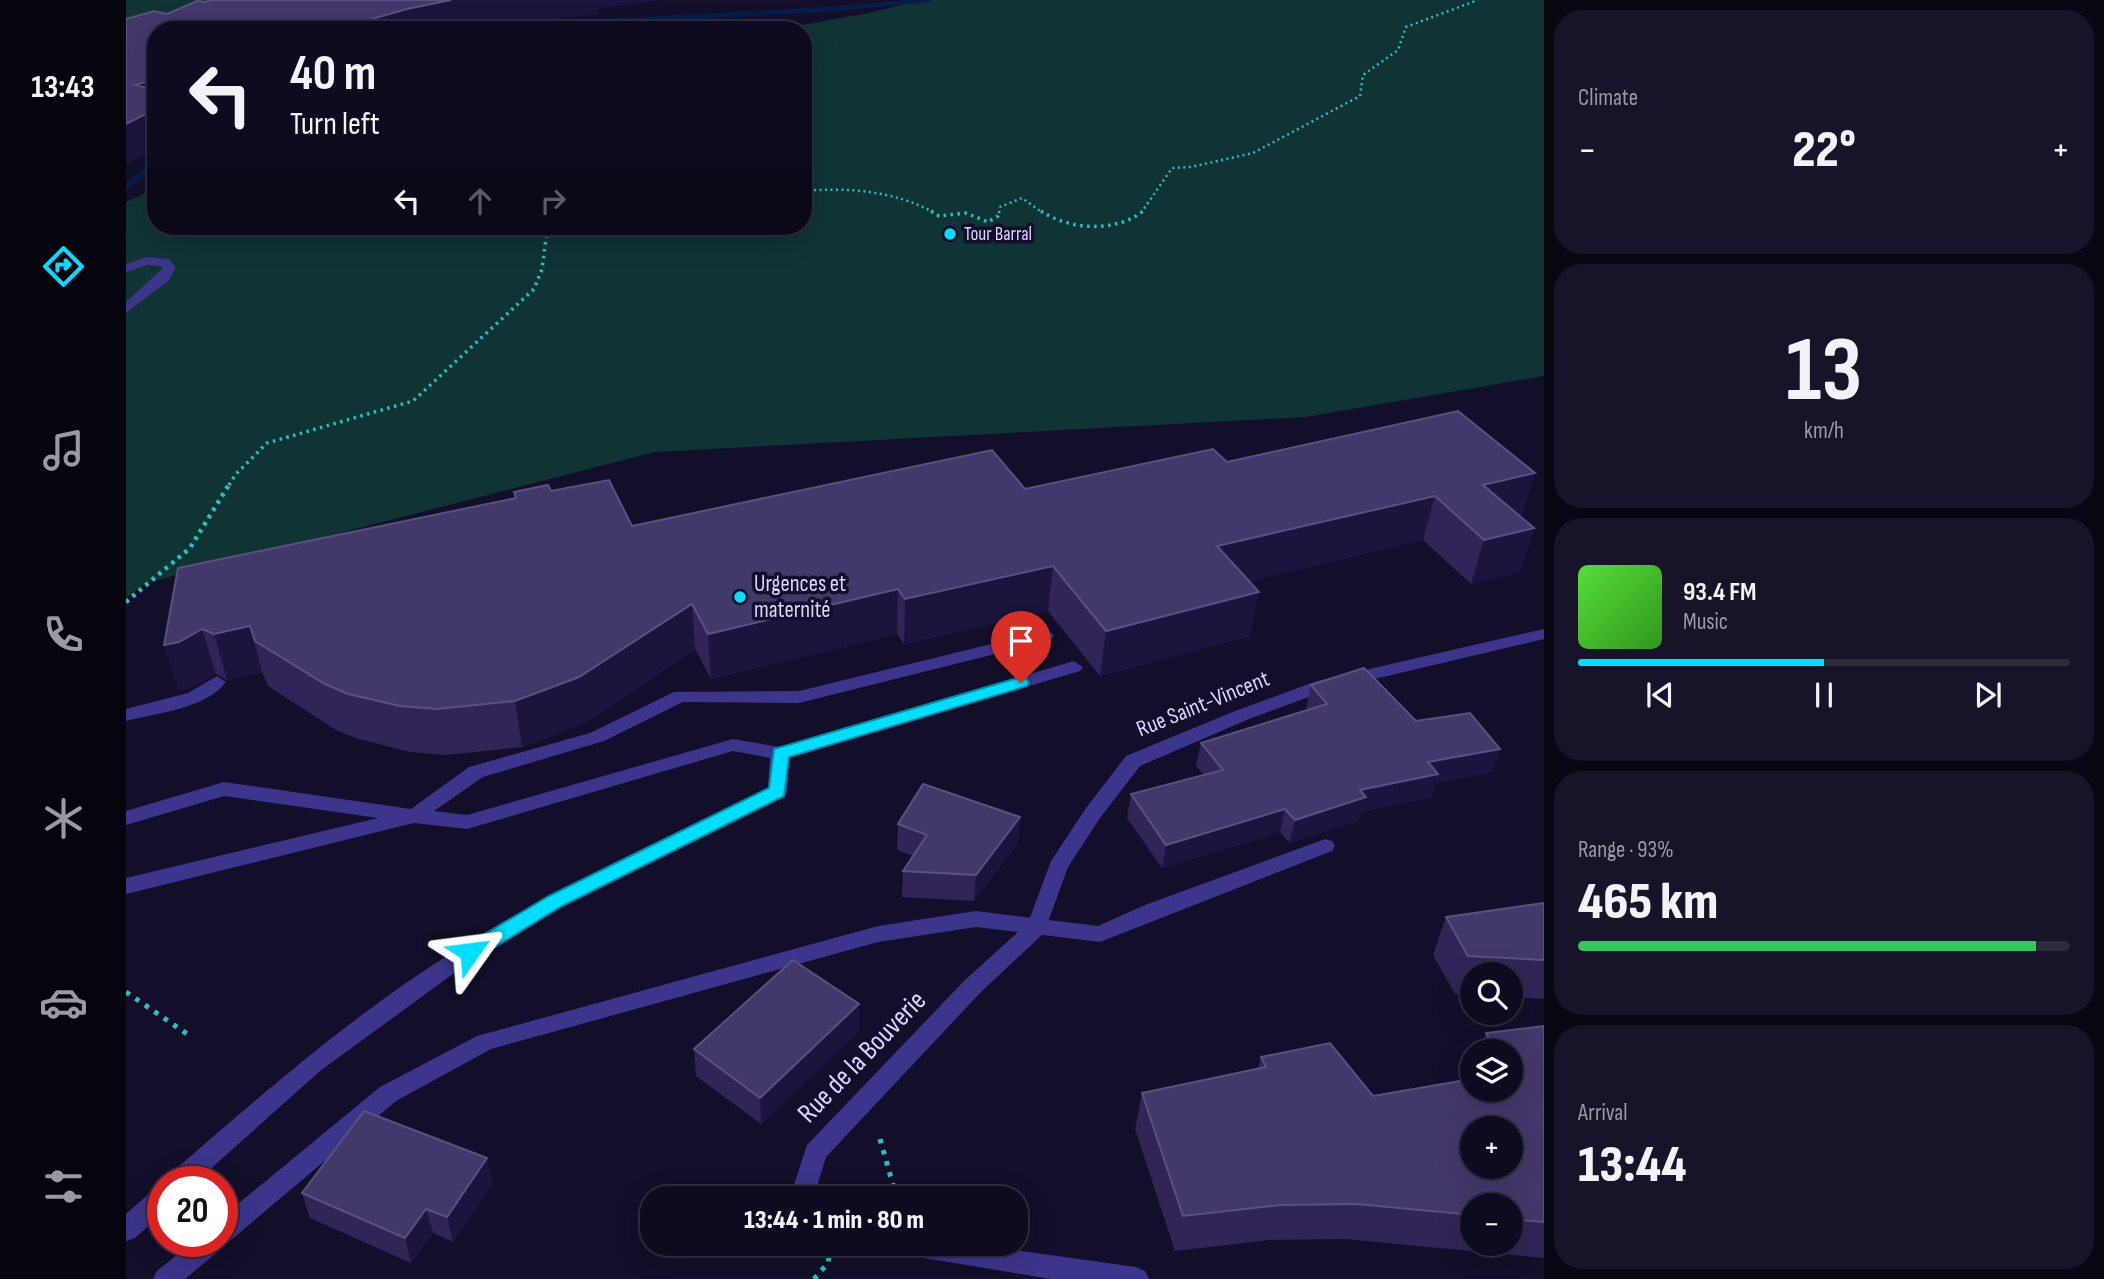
<!DOCTYPE html>
<html lang="en">
<head>
<meta charset="utf-8">
<style>
  :root { --surface:#0e0a1f; --page:#171328; --text:#f1f3f6; --muted:#9b9aa4; --line:#2e2b3d; --accent:#01deff }
  body { margin:0; font-family:"Sofia Sans Condensed",sans-serif; background:var(--page); color:var(--text); height:100vh; display:flex; flex-direction:column; font-size:26px; white-space:nowrap }
  * { box-sizing:border-box; margin:0 }
  p { font-size:23px; color:var(--muted) }
  .icon { flex:none; width:38px; height:38px; fill:none; stroke:currentColor; stroke-width:2; stroke-linecap:round; stroke-linejoin:round }
  .map { position:relative; flex:1; overflow:hidden }
  .sheet { display:flex; flex-direction:column; gap:10px; padding:10px; background:#080611; width:560px }
  .sheet>* { flex:none }
  .top-card { position:absolute; left:21px; top:21px; width:665px; height:214px; border-radius:28px; box-shadow:0 7px 28px #0002,0 0 0 2px var(--line); background:#0e0a1f; color:var(--text); overflow:hidden }
  .controls { position:absolute; left:1334px; top:962px; display:grid; gap:14px }
  .controls a { display:grid; place-items:center; width:63px; height:63px; border-radius:50%; background:var(--surface); box-shadow:0 7px 28px #0002,0 0 0 2px var(--line); font-size:35px }
  .speed { position:absolute; left:21px; top:1166px; display:flex; gap:14px; font-size:35px; font-weight:700; text-align:center }
  .speed>* { display:grid; place-content:center; width:91px; height:91px; border-radius:50%; background:var(--surface); box-shadow:0 7px 28px #0002,0 0 0 2px var(--line); line-height:1 }
  .speed .limit { border:10px solid #d22; background:#fff; color:#111 }
  .pin { position:absolute; display:grid; place-items:center; width:60px; height:60px; color:#fff; margin:-72px -30px; border-radius:50% 50% 50% 0; rotate:-45deg; box-shadow:0 0 7px #0007 }
  .pin .icon { rotate:45deg }
  .me { position:absolute; width:77px; margin:-38px; rotate:59deg; stroke-linejoin:round; filter:drop-shadow(0 0 5px #0008) }
  .turn { display:flex; align-items:center; gap:24px; height:147px; padding:0 28px; font-size:32px }
  .turn .icon { width:91px; height:91px; stroke-width:2.5 }
  .turn b { display:block; font-size:49px; line-height:60px }
  .lanes { display:flex; align-items:center; height:66px; padding:0 28px; background:#0003; justify-content:center; gap:35px; direction:ltr }
  .lanes .off { opacity:.35 }
  .big { font-size:52px; font-weight:800; line-height:1.1 }
  .sheet .tile { flex:1; display:flex; flex-direction:column; justify-content:center; gap:10px; min-width:0; padding:0 24px; border-radius:28px; background:var(--page) }
  .sheet .dial { align-items:center; gap:0 }
  .dial b { font-size:91px; line-height:1 }
  .song { display:flex; align-items:center; gap:21px }
  .cover { width:84px; height:84px; border-radius:10px; background:linear-gradient(135deg,hsl(110 70% 55%),hsl(110 70% 35%)) }
  .played { height:7px; border-radius:4px; background:linear-gradient(90deg,var(--accent) 50%,var(--line) 50%) }
  .keys { display:flex; justify-content:space-around; direction:ltr }
  .heat { display:flex; justify-content:space-between; align-items:center; font-size:38px; direction:ltr }
  .charge { height:10px; border-radius:5px; background:linear-gradient(90deg,#34c759 93%,var(--line) 0) }
  .trip { position:absolute; left:514px; top:1186px; width:388px; height:70px; border-radius:28px; background:var(--surface); box-shadow:0 7px 28px #0002,0 0 0 2px var(--line); font-weight:800; line-height:70px; text-align:center }
  main { display:flex; flex:1; min-height:0 }
  .tabs { display:flex; flex-direction:column; width:126px; justify-content:space-around; align-items:center; background:#06040c; color:var(--muted) }
  .tabs .icon { width:49px; height:49px }
  .tabs .active { color:var(--accent) }
  .tabs b { font-size:32px; color:var(--text) }
  .map>svg:first-child { display:block }
  .green { fill:#103333 }
  .lines { fill:none; stroke-linecap:round; stroke-linejoin:round }
  .stream { fill:#061c49; fill-rule:evenodd }
  .path-far3 { stroke:#26c3be; stroke-width:2.5; stroke-dasharray:2 3.5; stroke-linecap:butt }
  .path-far2 { stroke:#26c3be; stroke-width:3.5; stroke-dasharray:2.5 4.5; stroke-linecap:butt }
  .path-far1 { stroke:#26c3be; stroke-width:4.5; stroke-dasharray:3.5 5; stroke-linecap:butt }
  .path { stroke:#26c3be; stroke-width:5; stroke-dasharray:4.5 7; stroke-linecap:butt }
  .service { fill:#3b358b; fill-rule:evenodd }
  .minor { fill:#3b358b; fill-rule:evenodd }
  .wall { fill:#312558; fill-rule:evenodd }
  .shaded-wall { fill:#1d143d }
  .building { fill:#43386a; stroke:#5b5181; stroke-width:2; fill-rule:evenodd }
  .route { fill:#01deff; stroke:#0190a6; stroke-width:2 }
  .poi-dot { fill:#01deff; stroke:#130e29; stroke-width:2.5 }
  .labels { text-anchor:middle; dominant-baseline:central; stroke-width:7; stroke-linejoin:round; paint-order:stroke }
  .far-poi-label { font-size:19px; fill:#dbd5ff; stroke:#130e29; text-anchor:start }
  .poi-label { font-size:23px; fill:#dbd5ff; stroke:#130e29; text-anchor:start }
  .street-label { font-size:23px; fill:#dbd5ff; stroke:#130e29 }
  .near-street-label { font-size:28px; fill:#dbd5ff; stroke:#130e29 }
</style>
</head>
<body>
<main>
<nav class="tabs">
<b>13:43</b>
<svg class="icon active" aria-label="directions" viewBox="0 0 24 24"><path d="M12 3l9 9-9 9-9-9zM9 14v-3h6M13 9l2 2-2 2"/></svg>
<svg class="icon" aria-label="music" viewBox="0 0 24 24"><path d="M9 18V5l10-2v13"/><circle cx="6" cy="18" r="3"/><circle cx="16" cy="16" r="3"/></svg>
<svg class="icon" aria-label="phone" viewBox="0 0 24 24"><path d="M5 4h4l2 5-3 2q2 4 5 5l2-3 5 2v4C11 20 4 13 5 4z"/></svg>
<svg class="icon" aria-label="climate" viewBox="0 0 24 24"><path d="M12 3v18M4 7l16 10M4 17L20 7"/></svg>
<svg class="icon" aria-label="car" viewBox="0 0 24 24"><path d="M5 17H2v-5l4-1 3-4h7l3 4 3 1v5h-3M9 17h6M6 11h13"/><circle cx="7" cy="17" r="2"/><circle cx="17" cy="17" r="2"/></svg>
<svg class="icon" aria-label="filters" viewBox="0 0 24 24"><path d="M4 7h16M4 17h16"/><circle cx="9" cy="7" r="2"/><circle cx="15" cy="17" r="2"/></svg>
</nav>
<div class="map">
<svg width="1418" height="1279" viewBox="0 0 1418 1279">
  <rect width="100%" height="100%" fill="#130e29"/>
  <g class="green">
    <path d="M0 0H130L0 22Z"/>
    <path d="M796 0H1418V376L1180 417 529 452 20 583 0 598V202L30 188V226H677V30H647L738 14Z"/>
  </g>
  <g class="lines">
    <g class="stream">
      <path d="M781 0H807L803 2 699 12 382 30 490 18 699 7Z"/>
      <path d="M30 159V167L0 191V183Z"/>
    </g>
    <g class="path-far3">
      <path d="M677 191C720 187 771 191 808 213"/>
      <path d="M873 213 874 207 896 198 917 213"/>
      <path d="M1015 213 1046 168 1065 167 1127 153 1234 96 1237 75 1272 50 1280 27 1352 0"/>
    </g>
    <g class="path-far2">
      <path d="M805 211 813 216 840 213 862 222 872 216 873 211"/>
      <path d="M915 211C943 230 990 233 1017 211"/>
      <path d="M103 485 109 475 141 443 287 401 408 289 416 269 421 230 428 226"/>
    </g>
    <path class="path-far1" d="M0 602 64 548 104 483"/>
    <g class="path">
      <path d="M0 992 64 1036"/>
      <path d="M754 1139 771 1199"/>
      <path d="M688 1279 702 1263 705 1244"/>
    </g>
    <g class="service">
      <path d="M919 631 925 632 928 636 925 640 673 703 557 702 478 741 357 777 308 811 341 815 607 739 654 747 948 661 957 667 954 671 663 757 661 792 658 797 436 906 331 971 194 1071 71 1181H42L45 1173C133 1097 218 1022 316 959 419 892 532 842 642 788L644 758 607 751 341 829 288 823 0 894V878L252 818 98 796 0 825V811L98 782 285 809 343 767 464 733 548 692 673 691Z"/>
      <path d="M91 676 100 682C80 709 30 713 0 721V709L62 693Z"/>
      <path d="M1199 839 1206 841 1209 846 1206 851 974 942 850 927 752 942 365 1049 270 1101 105 1240 98 1242 95 1249 59 1279H27L31 1271 68 1241H96V1217L254 1087 351 1036 752 926 850 911 972 926 1019 905Z"/>
      <path d="M37 1186V1213L9 1238 0 1241V1214L28 1189Z"/>
    </g>
    <g class="minor">
      <path d="M21 257 43 259 50 268 42 281 0 313V302L37 268 34 266 22 265 0 272V264Z"/>
      <path d="M1418 629V639L1202 690 1123 719 1014 766 974 818 942 867 918 933 855 992 700 1157 689 1193 692 1199H667L665 1194 681 1145 839 980 902 923 925 861 960 808 1000 756 1109 711 1191 681Z"/>
      <path d="M768 1244H846L1010 1267 1019 1271 1023 1279H925L780 1255 771 1252Z"/>
    </g>
  </g>
  <g class="wall">
    <path d="M1332 411 1396 516H1394L1408 528 1394 572 1345 584 1297 540 1123 581 1124 636 974 676 922 611 778 644 771 634 585 679 569 649 459 723 396 747 320 755 284 752 233 739 210 730 142 686 136 672 101 680 90 674 67 687 53 690 38 645 389 499 388 492 425 491 506 526 899 489 1101 462Z"/>
    <path d="M1185 685 1374 749 1366 772 1309 783 1305 797 1236 812 1234 820 1163 843 1154 832 1036 868 1001 818 1005 794 1078 775 1070 766 1075 743 1182 710 1180 708Z"/>
    <path d="M894 817 892 843 848 901 776 897 777 871 787 856 771 850 772 824Z"/>
    <path d="M1418 903V999L1384 997V975H1346V995L1329 994 1307 955 1320 917Z"/>
    <path d="M1418 1026V1258L1219 1239 1144 1240 1049 1251 1009 1129 1016 1093 1132 1068 1135 1057 1247 1096 1384 1090V1052H1353L1360 1033ZM1346 1206H1384V1244H1346Z"/>
    <path d="M733 1031 635 1124 570 1076 568 1049Z"/>
    <path d="M367 1183 327 1242 307 1233 285 1263 184 1218 176 1193Z"/>
  </g>
  <g class="shaded-wall">
    <path d="M325 0H537L472 9V14L342 30H207L281 9Z"/>
    <path d="M30 79V149L0 165V124L9 85Z"/>
    <path d="M1409 473 1396 516 1345 528 1357 485Z"/>
    <path d="M1309 496 1297 540 1084 590 1091 546Z"/>
    <path d="M1408 528 1394 572 1345 584 1358 540Z"/>
    <path d="M927 566 922 611 778 644 779 599Z"/>
    <path d="M772 589 771 634 585 679 582 634Z"/>
    <path d="M1133 592 1124 636 974 676 980 631Z"/>
    <path d="M566 604 569 649 459 723 396 747 389 701Z"/>
    <path d="M124 626 136 672 101 680 88 634Z"/>
    <path d="M76 629 90 674 67 687 53 690 38 645Z"/>
    <path d="M1374 749 1366 772 1309 783 1305 797 1236 812 1234 820 1163 843 1169 820 1234 790 1302 762Z"/>
    <path d="M1159 809 1154 832 1036 868 1040 845Z"/>
    <path d="M894 817 892 843 848 901 850 875Z"/>
    <path d="M733 1004V1031L635 1124 634 1098Z"/>
    <path d="M361 1158 367 1183 327 1242 321 1217Z"/>
    <path d="M300 1209 307 1233 285 1263 279 1238Z"/>
  </g>
  <g class="building">
    <path d="M86 0H325L281 9 207 30H30V79L9 85 30 90V109L0 124V19L28 11 41 14 71 1 79 2Z"/>
    <path d="M1332 411 1409 473 1357 485 1408 528 1358 540 1309 496 1091 546 1133 592 980 631 927 566 779 599 772 589 582 634 566 604 453 677 389 701 311 709 274 706 222 694 199 684 129 641 124 626 88 634 76 629 53 642 38 645 52 568 390 498 388 492 422 485 425 491 483 480 506 526 866 450 899 489 1087 449 1101 462Z"/>
    <path d="M1238 668 1290 721 1344 713 1374 749 1302 762 1312 774 1234 790 1240 797 1169 820 1159 809 1040 845 1005 794 1097 770 1075 743 1201 704 1185 685Z"/>
    <path d="M797 784 894 817 850 875 777 871 801 835 772 824Z"/>
    <path d="M1418 903V960L1342 956 1320 917Z"/>
    <path d="M667 960 733 1004 634 1098 568 1049Z"/>
    <path d="M1418 1026V1222L1384 1219V1206H1346V1215L1231 1204 1154 1205 1057 1216 1016 1093 1140 1067 1135 1057 1204 1043 1247 1096 1346 1079V1090H1384V1052H1371L1360 1033ZM1346 1129H1384V1167H1346Z"/>
    <path d="M238 1111 361 1158 321 1217 300 1209 279 1238 176 1193Z"/>
  </g>
  <path class="route" d="M895 677 901 679 903 683 901 686 663 757 658 796 436 906 351 958 344 960 337 958 334 952 337 947 423 896 643 788 648 749Z"/>
  <g class="poi-dot">
    <circle cx="824" cy="234" r="7"/>
    <circle cx="614" cy="597" r="7"/>
  </g>
  <g class="labels">
    <g class="far-poi-label">
      <text x="838" y="234">Tour Barral</text>
    </g>
    <g class="poi-label">
      <text x="628" y="584">Urgences et<tspan x="628" dy="26">maternité</tspan></text>
    </g>
    <g class="street-label">
      <text transform="translate(1077 704) rotate(-22)">Rue Saint-Vincent</text>
    </g>
    <g class="near-street-label">
      <text transform="translate(736 1057) rotate(-46)">Rue de la Bouverie</text>
    </g>
  </g>
</svg>
<div class="controls">
<a><svg class="icon" aria-label="search" viewBox="0 0 24 24"><circle cx="10" cy="10" r="6"/><path d="M15 15l6 6"/></svg></a>
<a><svg class="icon" aria-label="layers" viewBox="0 0 24 24"><path d="M12 4l9 5-9 5-9-5zM3 14l9 5 9-5"/></svg></a>
<a>+</a>
<a>−</a>
</div>
<div class="speed"><div class="limit">20</div></div>
<div class="pin" style="left:895px;top:683px;background:#d93025"><svg class="icon" aria-label="arrive" viewBox="0 0 24 24"><path d="M6 21V4h12l-3 4 3 4H6"/></svg></div>
<svg class="me" style="left:344px;top:952px" viewBox="-20 -20 40 40"><path d="M0-17L14 15 0 8-14 15z" fill="#01deff" stroke="#fff" stroke-width="4"/></svg>
<div class="trip">13:44 · 1 min · 80 m</div>
<div class="top-card">
<div class="turn"><svg class="icon" aria-label="left" viewBox="0 0 24 24"><path d="M17 20v-9H6M10 6l-5 5 5 5"/></svg><div><b>40 m</b>Turn left</div></div>
<div class="lanes"><svg class="icon" aria-label="left" viewBox="0 0 24 24"><path d="M17 20v-9H6M10 6l-5 5 5 5"/></svg><svg class="icon off" aria-label="ahead" viewBox="0 0 24 24"><path d="M12 20V5M6 11l6-6 6 6"/></svg><svg class="icon off" aria-label="right" viewBox="0 0 24 24"><path d="M7 20v-9h11M14 6l5 5-5 5"/></svg></div>
</div>
</div>
<section class="sheet">
<div class="tile"><p>Climate</p>
<div class="heat"><a>−</a><b class="big">22°</b><a>+</a></div>
</div>
<div class="tile dial"><b>13</b><p>km/h</p></div>
<div class="tile">
<div class="song"><i class="cover"></i><div><b>93.4 FM</b><p>Music</p></div></div>
<div class="played"></div>
<div class="keys"><svg class="icon" aria-label="previous" viewBox="0 0 24 24"><path d="M18 5L8 12l10 7zM5 5v14"/></svg><svg class="icon" aria-label="pause" viewBox="0 0 24 24"><path d="M8 5v14M16 5v14"/></svg><svg class="icon" aria-label="next" viewBox="0 0 24 24"><path d="M6 5l10 7-10 7zM19 5v14"/></svg></div>
</div>
<div class="tile"><p>Range · 93%</p><b class="big">465 km</b><div class="charge"></div></div>
<div class="tile"><p>Arrival</p><b class="big">13:44</b></div>
</section>
</main>
</body>
</html>
